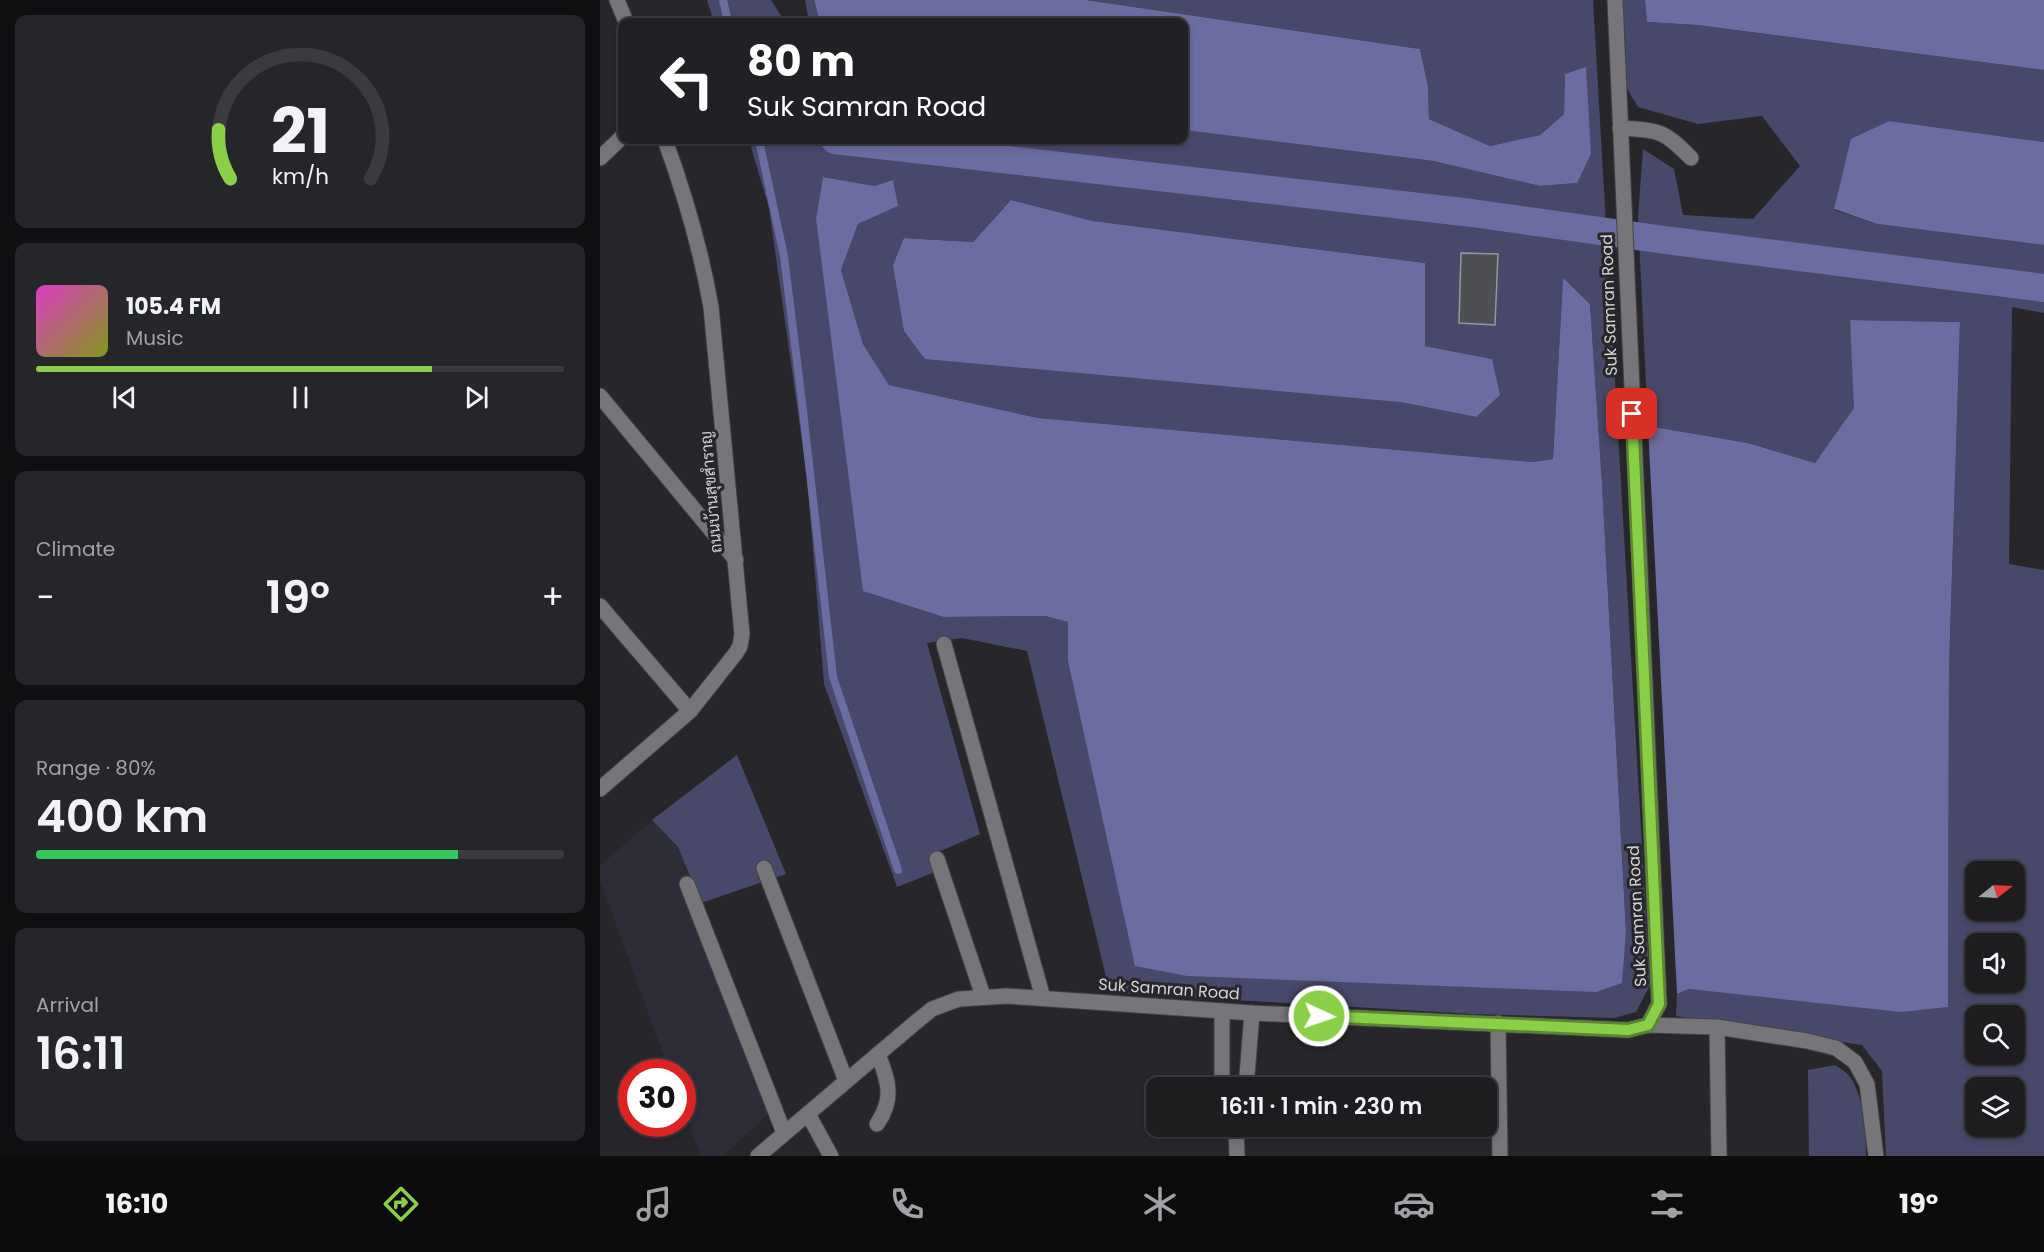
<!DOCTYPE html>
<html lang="en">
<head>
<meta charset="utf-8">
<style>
  :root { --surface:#1d1d20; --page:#252629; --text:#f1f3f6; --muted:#a0a2a5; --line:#3b3b3e; --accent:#89cf48 }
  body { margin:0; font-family:Poppins,Sarabun,sans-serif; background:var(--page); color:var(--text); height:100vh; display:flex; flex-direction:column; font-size:22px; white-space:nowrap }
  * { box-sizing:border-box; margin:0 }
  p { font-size:20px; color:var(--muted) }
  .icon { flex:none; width:33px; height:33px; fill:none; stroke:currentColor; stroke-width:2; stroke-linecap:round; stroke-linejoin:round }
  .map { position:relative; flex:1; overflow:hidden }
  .details { display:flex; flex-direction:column; gap:15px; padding:15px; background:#101012; width:600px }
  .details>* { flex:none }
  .hud { position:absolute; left:18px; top:18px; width:570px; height:126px; border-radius:12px; box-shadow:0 3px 9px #0003,0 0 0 2px var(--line); background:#202124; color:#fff; overflow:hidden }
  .needle { width:39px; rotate:72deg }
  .controls { position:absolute; left:1365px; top:861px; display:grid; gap:12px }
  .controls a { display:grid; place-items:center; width:60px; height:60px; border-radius:12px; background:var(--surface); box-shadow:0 3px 9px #0003,0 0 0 2px var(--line); font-size:30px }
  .speed { position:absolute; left:18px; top:1059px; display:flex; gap:12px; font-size:30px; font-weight:700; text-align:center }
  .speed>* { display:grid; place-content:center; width:78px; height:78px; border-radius:50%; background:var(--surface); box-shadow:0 3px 9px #0003,0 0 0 2px var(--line); line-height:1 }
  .speed .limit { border:9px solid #d22; background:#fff; color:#111 }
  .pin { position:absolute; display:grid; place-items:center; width:51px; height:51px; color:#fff; margin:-26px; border-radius:12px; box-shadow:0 3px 9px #0006 }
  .me { position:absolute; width:66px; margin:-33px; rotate:93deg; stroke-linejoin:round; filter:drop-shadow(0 0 4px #0008) }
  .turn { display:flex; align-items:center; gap:21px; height:126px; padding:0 30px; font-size:27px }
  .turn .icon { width:78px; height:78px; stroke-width:2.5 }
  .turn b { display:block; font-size:42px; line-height:51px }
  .big { font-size:45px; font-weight:600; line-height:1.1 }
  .details .card { flex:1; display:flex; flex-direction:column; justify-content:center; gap:9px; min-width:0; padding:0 21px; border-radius:12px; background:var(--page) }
  .details .dial { align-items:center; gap:0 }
  .dial svg { height:156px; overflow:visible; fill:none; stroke:var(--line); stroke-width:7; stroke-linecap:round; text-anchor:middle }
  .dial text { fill:var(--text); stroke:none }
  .song { display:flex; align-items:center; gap:18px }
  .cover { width:72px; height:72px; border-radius:9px; background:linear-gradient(135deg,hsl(310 70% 55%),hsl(70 70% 35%)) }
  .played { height:6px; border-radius:3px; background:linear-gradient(90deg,var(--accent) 75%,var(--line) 75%) }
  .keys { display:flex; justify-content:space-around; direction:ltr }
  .heat { display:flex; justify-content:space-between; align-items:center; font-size:33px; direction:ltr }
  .charge { height:9px; border-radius:4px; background:linear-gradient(90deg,#34c759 80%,var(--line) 0) }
  .trip { position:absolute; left:546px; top:1077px; width:351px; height:60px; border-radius:12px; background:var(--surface); box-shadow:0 3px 9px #0003,0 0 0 2px var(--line); font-weight:600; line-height:60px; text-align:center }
  .tabs { display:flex; height:96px; justify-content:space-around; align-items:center; background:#0c0c0d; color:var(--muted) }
  .tabs .icon { width:42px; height:42px }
  .tabs .active { color:var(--accent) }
  .tabs b { font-size:27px; color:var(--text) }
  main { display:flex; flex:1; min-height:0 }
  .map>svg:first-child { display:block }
  .built { fill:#2d2d37 }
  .green { fill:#48486b; fill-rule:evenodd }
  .water { fill:#6b6c9f }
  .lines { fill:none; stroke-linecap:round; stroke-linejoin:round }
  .stream { stroke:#6b6c9f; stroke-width:8 }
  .canal { stroke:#6b6c9f; stroke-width:28 }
  .building { fill:#4e4f53; stroke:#96979b; stroke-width:1.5 }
  .minor-casing { stroke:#434346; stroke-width:17 }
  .minor { stroke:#75757a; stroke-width:15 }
  .route-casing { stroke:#59872f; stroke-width:15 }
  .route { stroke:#89cf48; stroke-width:10 }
  .labels { text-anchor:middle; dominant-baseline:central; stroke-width:6; stroke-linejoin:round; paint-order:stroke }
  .street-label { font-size:16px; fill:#d3d3d6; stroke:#27272b }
</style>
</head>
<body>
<main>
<section class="details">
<div class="card dial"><svg viewBox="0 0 100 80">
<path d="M14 69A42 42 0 1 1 86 69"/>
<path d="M14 69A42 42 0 0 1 8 44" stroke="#89cf48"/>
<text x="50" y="56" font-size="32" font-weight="700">21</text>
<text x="50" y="72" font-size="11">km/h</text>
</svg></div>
<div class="card">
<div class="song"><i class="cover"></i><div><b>105.4 FM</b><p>Music</p></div></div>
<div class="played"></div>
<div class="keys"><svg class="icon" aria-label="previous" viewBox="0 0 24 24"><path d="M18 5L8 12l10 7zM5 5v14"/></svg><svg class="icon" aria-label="pause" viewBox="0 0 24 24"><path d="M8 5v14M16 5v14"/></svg><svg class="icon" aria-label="next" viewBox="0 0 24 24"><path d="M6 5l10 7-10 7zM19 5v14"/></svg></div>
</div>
<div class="card"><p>Climate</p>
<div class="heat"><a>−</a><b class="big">19°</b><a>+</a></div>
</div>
<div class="card"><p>Range · 80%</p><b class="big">400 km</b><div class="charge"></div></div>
<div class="card"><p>Arrival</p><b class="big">16:11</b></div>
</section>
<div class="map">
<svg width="1444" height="1156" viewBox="0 0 1444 1156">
  <rect width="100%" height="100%" fill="#27272b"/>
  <path class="built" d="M52 820 78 847 101 903 179 1104 123 1156H101L83 1106 82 1072H70L0 880V866Z"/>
  <g class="green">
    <path d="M107 0H171L185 22H114Z"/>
    <path d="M205 0H214L220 22H209Z"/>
    <path d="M486 0H993L1050 985 1036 1012 1014 1018 872 1014 518 993 508 985 427 651 362 638 327 643 380 834 331 855 335 872 297 887 224 684 207 477 169 208 149 140H584V130L833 161 940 186 976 183 965 74 964 114 940 135 890 146 829 119 828 86 820 49ZM223 177 275 186 297 206 258 224 241 270 263 344 289 385 438 418 933 462 953 459 963 279 990 304 1002 483 1026 931 1021 983 468 661V622L445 616 344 617 216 218ZM411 200 493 221 825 263V346L892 359 876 417 800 402 305 238 373 242Z"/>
    <path d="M1022 0H1045L1047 22 1097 25 1444 70V142L1288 121 1234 210 1277 224 1444 245V313L1412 307 1409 564 1444 570V1156H1286L1282 1071 1262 1045 1076 1016 1077 994 1089 989 1348 1007 1349 669 1360 322 1250 320 1255 408 1215 463 1148 443 1048 426 1038 217 1043 149 1074 169 1083 215 1153 219 1200 166 1162 116 1098 124 1038 107 1026 87ZM1376 872H1414V910H1376ZM1376 944H1414V982H1376ZM1376 1016H1414V1054H1376ZM1376 1088H1414V1126H1376Z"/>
    <path d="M137 755 186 874 101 903 78 847 52 820Z"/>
    <path d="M1235 1065C1239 1068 1247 1072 1250 1077 1264 1096 1266 1133 1266 1156H1209L1208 1070Z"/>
  </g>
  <g class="water">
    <path d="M214 0H486L820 49 828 86 829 119 890 146 940 135 964 114 965 74 986 67 991 154 977 183 940 186 833 161 584 130V22H220Z"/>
    <path d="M1045 0H1444V70L1097 25 1047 22Z"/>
    <path d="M1289 121 1444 142V245L1277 224 1234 209 1251 139Z"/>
    <path d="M223 177 275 186 293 180 298 206 258 224 241 270 263 344 289 385 438 418 933 462 953 459 963 278 990 304 1002 483 1026 931 1022 983 996 992 587 976 535 966 468 661V622L445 616 344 617 263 591 216 218Z"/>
    <path d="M411 200 493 221 825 263V346L892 359 900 395 876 417 800 402 325 359 304 331 293 265 304 238 373 242Z"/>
    <path d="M1250 320 1360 322 1349 669 1348 1007 1301 1012 1089 989 1077 994 1048 426 1148 443 1215 463 1254 408Z"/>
  </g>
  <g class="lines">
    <g class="stream">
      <path d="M123 0 128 22"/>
      <path d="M159 140 184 256 202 402 233 677 298 870"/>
    </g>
    <path class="canal" d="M235 140 872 213 1065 240 1444 288"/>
  </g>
  <path class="building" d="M861 253 898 254 895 325 859 323Z"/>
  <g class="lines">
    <g class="minor-casing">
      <g id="minor">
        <path d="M17 0 26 22"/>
        <path d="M1020 128C1061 131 1062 129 1091 158"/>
        <path d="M0 158 22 137"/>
        <path d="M0 396 136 560"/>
        <path d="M0 606 90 711"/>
        <path d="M344 644 443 998"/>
        <path d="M0 789 90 711 136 653 140 646 142 634 111 307C101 250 85 195 65 140"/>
        <path d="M337 859 383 996"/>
        <path d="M164 868 246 1081"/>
        <path d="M87 884 184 1133"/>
        <path d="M622 1011V1088"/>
        <path d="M898 1023 900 1156"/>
        <path d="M1048 1025 1117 1027 1207 1041 1236 1048 1255 1062 1267 1084 1276 1156"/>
        <path d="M1117 1027 1119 1156"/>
        <path d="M646 1088 652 1013"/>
        <path d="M208 1114 231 1156"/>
        <path d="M277 1124C295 1098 288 1081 278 1054"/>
        <path d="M636 1126 637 1156"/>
        <path d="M158 1156 316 1022 332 1009 359 999 407 996 652 1013 1028 1030 1048 1025 1059 1004 1015 0"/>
      </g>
    </g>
    <use href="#minor" class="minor"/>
  </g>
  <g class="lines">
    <g class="route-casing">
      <path id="route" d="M719 1016 1028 1030 1048 1025 1059 1004 1032 414"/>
    </g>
    <use href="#route" class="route"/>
  </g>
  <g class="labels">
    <g class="street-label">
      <text transform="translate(1009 305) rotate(-92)">Suk Samran Road</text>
      <text transform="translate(111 492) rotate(-95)">ถนนบ้านสุขสำราญ</text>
      <text transform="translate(1037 916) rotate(-93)">Suk Samran Road</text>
      <text transform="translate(569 989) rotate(4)">Suk Samran Road</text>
    </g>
  </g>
</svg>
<div class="controls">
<a><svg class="needle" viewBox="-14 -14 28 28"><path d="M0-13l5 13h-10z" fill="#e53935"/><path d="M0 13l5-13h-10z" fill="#a0a2a5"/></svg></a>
<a><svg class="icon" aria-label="sound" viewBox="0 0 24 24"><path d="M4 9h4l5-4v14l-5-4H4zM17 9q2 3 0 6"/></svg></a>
<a><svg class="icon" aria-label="search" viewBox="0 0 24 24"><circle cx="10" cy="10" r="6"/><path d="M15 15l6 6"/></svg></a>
<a><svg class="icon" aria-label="layers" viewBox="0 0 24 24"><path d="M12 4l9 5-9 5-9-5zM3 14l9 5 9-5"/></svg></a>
</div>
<div class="speed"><div class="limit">30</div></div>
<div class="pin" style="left:1032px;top:414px;background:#d93025"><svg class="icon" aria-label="arrive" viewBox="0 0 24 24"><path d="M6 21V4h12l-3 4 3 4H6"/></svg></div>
<svg class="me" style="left:719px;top:1016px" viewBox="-20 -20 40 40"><circle r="17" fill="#89cf48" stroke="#fff" stroke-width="3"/><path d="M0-11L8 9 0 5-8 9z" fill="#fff"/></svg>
<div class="trip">16:11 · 1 min · 230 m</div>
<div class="hud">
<div class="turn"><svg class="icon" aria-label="left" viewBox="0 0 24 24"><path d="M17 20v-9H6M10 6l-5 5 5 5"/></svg><div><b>80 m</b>Suk Samran Road</div></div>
</div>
</div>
</main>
<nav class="tabs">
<b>16:10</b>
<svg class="icon active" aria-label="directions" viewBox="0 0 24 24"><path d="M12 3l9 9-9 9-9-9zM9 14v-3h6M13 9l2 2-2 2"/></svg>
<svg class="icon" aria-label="music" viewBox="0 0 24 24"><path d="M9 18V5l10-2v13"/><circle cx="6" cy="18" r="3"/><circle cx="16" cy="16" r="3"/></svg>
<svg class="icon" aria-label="phone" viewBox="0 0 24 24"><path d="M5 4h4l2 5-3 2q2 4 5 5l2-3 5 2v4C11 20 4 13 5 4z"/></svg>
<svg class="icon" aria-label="climate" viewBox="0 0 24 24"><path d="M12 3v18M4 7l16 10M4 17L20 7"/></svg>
<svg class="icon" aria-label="car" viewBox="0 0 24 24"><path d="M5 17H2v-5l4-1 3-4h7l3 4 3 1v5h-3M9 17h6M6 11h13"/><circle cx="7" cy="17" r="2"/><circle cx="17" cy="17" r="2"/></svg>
<svg class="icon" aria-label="filters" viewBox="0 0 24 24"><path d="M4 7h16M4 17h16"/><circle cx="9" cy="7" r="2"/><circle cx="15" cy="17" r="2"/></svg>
<b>19°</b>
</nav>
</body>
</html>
